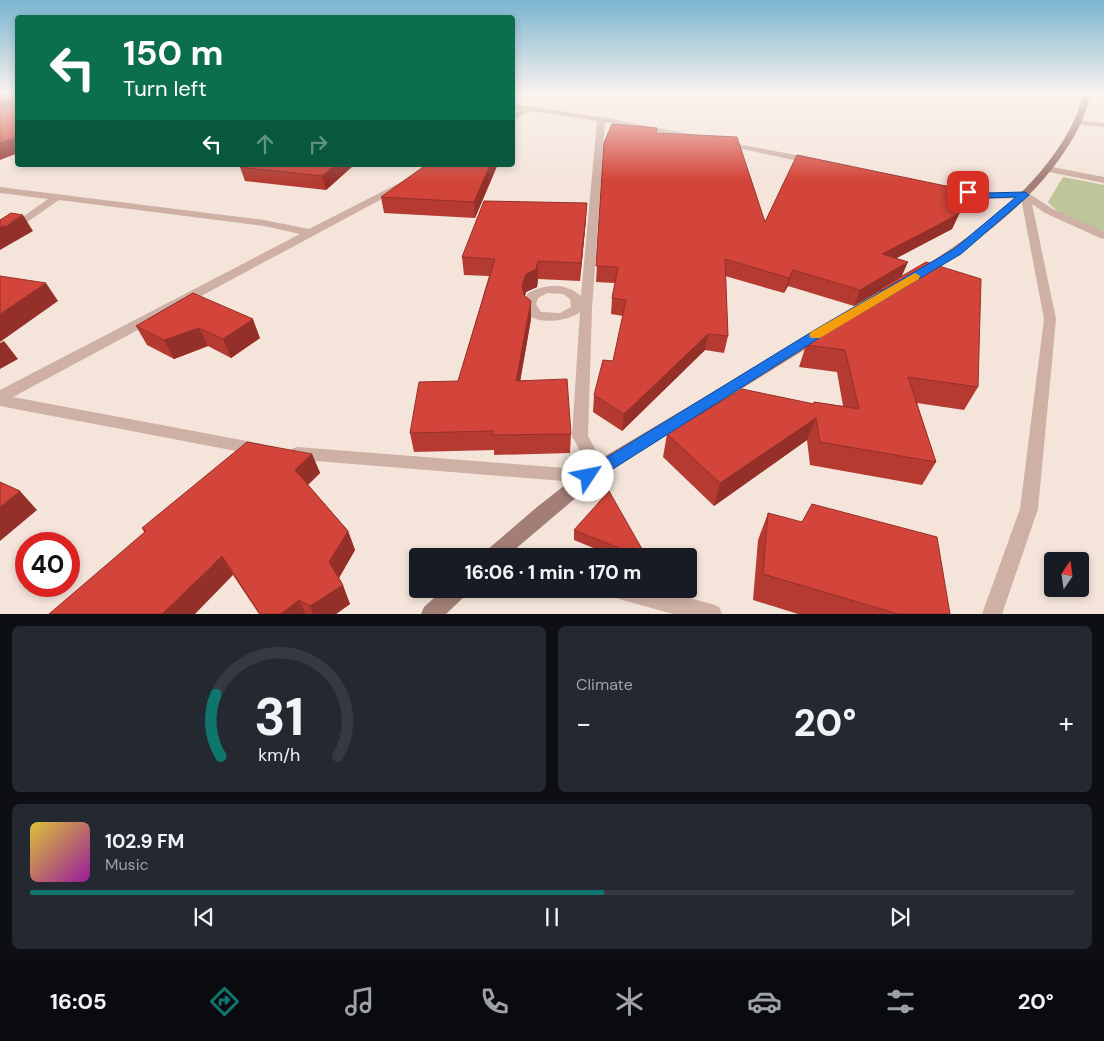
<!DOCTYPE html>
<html lang="en">
<head>
<meta charset="utf-8">
<style>
  :root { --surface:#171b24; --page:#242831; --text:#f1f3f6; --muted:#9ea1a6; --line:#363941; --accent:#0f766e }
  body { margin:0; font-family:"DM Sans",sans-serif; background:var(--page); color:var(--text); height:100vh; display:flex; flex-direction:column; font-size:19px; white-space:nowrap }
  * { box-sizing:border-box; margin:0 }
  p { font-size:16px; color:var(--muted) }
  .icon { flex:none; width:28px; height:28px; fill:none; stroke:currentColor; stroke-width:2; stroke-linecap:round; stroke-linejoin:round }
  .map { position:relative; height:614px; overflow:hidden }
  .drawer { display:flex; flex-direction:column; gap:12px; padding:12px; background:#0d0f14; flex:1 }
  .drawer>* { flex:none }
  .hud { position:absolute; left:15px; top:15px; width:500px; height:152px; border-radius:5px; box-shadow:0 2px 8px #0003; background:#0b6e4f; color:#fff; overflow:hidden }
  .needle { width:32px; rotate:13deg }
  .buttons { position:absolute; left:1044px; top:552px; display:grid; gap:10px }
  .buttons a { display:grid; place-items:center; width:45px; height:45px; border-radius:5px; background:var(--surface); box-shadow:0 2px 8px #0003; font-size:25px }
  .speed { position:absolute; left:15px; top:532px; display:flex; gap:10px; font-size:25px; font-weight:700; text-align:center }
  .speed>* { display:grid; place-content:center; width:65px; height:65px; border-radius:50%; background:var(--surface); box-shadow:0 2px 8px #0003; line-height:1 }
  .speed .limit { border:8px solid #d22; background:#fff; color:#111 }
  .pin { position:absolute; display:grid; place-items:center; width:42px; height:42px; color:#fff; margin:-21px; border-radius:10px; box-shadow:0 2px 8px #0006 }
  .me { position:absolute; width:55px; margin:-28px; rotate:56deg; stroke-linejoin:round; filter:drop-shadow(0 0 4px #0008) }
  .turn { display:flex; align-items:center; gap:18px; height:105px; padding:0 25px; font-size:22px }
  .turn .icon { width:65px; height:65px; stroke-width:2.5 }
  .turn b { display:block; font-size:35px; line-height:42px }
  .lanes { display:flex; align-items:center; height:48px; padding:0 25px; background:#0003; justify-content:center; gap:25px; direction:ltr }
  .lanes .off { opacity:.35 }
  .big { font-size:38px; font-weight:800; line-height:1.1 }
  .drawer .widget { flex:1; display:flex; flex-direction:column; justify-content:center; gap:8px; min-width:0; padding:0 18px; border-radius:8px; background:var(--page) }
  .drawer .dial { align-items:center; gap:0 }
  .dial svg { height:130px; overflow:visible; fill:none; stroke:var(--line); stroke-width:7; stroke-linecap:round; text-anchor:middle }
  .dial text { fill:var(--text); stroke:none }
  .song { display:flex; align-items:center; gap:15px }
  .cover { width:60px; height:60px; border-radius:8px; background:linear-gradient(135deg,hsl(50 70% 55%),hsl(300 70% 35%)) }
  .played { height:5px; border-radius:2px; background:linear-gradient(90deg,var(--accent) 55%,var(--line) 55%) }
  .keys { display:flex; justify-content:space-around; direction:ltr }
  .heat { display:flex; justify-content:space-between; align-items:center; font-size:28px; direction:ltr }
  .drawer .tiles { flex:1; display:grid; gap:12px; grid-template-columns:1fr 1fr }
  .widget:last-child { grid-column:span 2 }
  .trip { position:absolute; left:409px; top:548px; width:288px; height:50px; border-radius:5px; background:var(--surface); box-shadow:0 2px 8px #0003; font-weight:800; line-height:50px; text-align:center }
  .menu { display:flex; height:80px; justify-content:space-around; align-items:center; background:#090b0e; color:var(--muted) }
  .menu .icon { width:35px; height:35px }
  .menu .selected { color:var(--accent) }
  .menu b { font-size:22px; color:var(--text) }
  .map>svg:first-child { display:block }
  .green { fill:#bec599 }
  .lines { fill:none; stroke-linecap:round; stroke-linejoin:round }
  .street { fill:#ceb0a5; fill-rule:evenodd }
  .secondary { fill:#a27e76; fill-rule:evenodd }
  .wall { fill:#b53b32 }
  .shaded-wall { fill:#943029 }
  .building { fill:#d3453a; stroke:#943029 }
  .route { fill:#1a73e8; stroke:#114b97 }
  .slow { fill:#f59e0b }
</style>
</head>
<body>
<div class="map">
<svg width="1104" height="614" viewBox="0 0 1104 614">
  <rect width="100%" height="100%" fill="#f4e4da"/>
  <path class="green" d="M1063 177 1104 185V232C1086 224 1061 218 1048 202Z"/>
  <g class="lines">
    <g class="street">
      <path d="M512 104 601 117 695 135 699 137 695 139 605 122 592 309 588 436 606 469 604 474 596 475 594 481 588 483 291 459 289 454 291 449 297 447 590 470 572 436 580 312C562 326 509 326 528 293 546 284 564 282 581 296L597 121 530 111 512 120V115L521 110 512 108ZM547 293 563 294 570 299 571 307 560 313 541 312 536 304 538 298Z"/>
      <path d="M1074 120 1104 123V127L1077 124H1074Z"/>
      <path d="M721 141 812 158 816 161 812 164 724 145H721Z"/>
      <path d="M1047 166 1104 177V183L1044 171V167Z"/>
      <path d="M403 181 408 184 406 186 13 397 257 443 263 444 265 449 263 454 257 455 0 406V390L300 234 264 226 59 200 0 241V233L48 199 0 193V187L264 220 309 229Z"/>
      <path d="M950 185 986 193H1028L1053 209 1104 232V239L1100 238 1045 213 1032 204 1056 319 1038 509 1002 614H982L1020 509 1044 319 1021 198 986 199 947 190 945 188Z"/>
      <path d="M609 589H655L712 604 719 607 722 614H673L619 599 612 596Z"/>
    </g>
    <g class="secondary">
      <path d="M1085 94H1091C1088 103 1085 114 1081 123 1049 189 987 236 926 274H918L916 272 918 270C978 233 1041 187 1073 123 1078 113 1080 103 1085 94Z"/>
      <path d="M890 287 896 291 894 294 604 474 507 556H485L487 550 537 507 592 464Z"/>
      <path d="M444 589H468L465 596 446 614H421L424 607Z"/>
    </g>
  </g>
  <g class="wall">
    <path d="M657 133 765 222 959 214 952 229 896 258 902 276 978 387 964 410 917 403 936 462 922 485 810 465 807 440 714 506 663 457 667 434 813 404 814 402 843 406 837 372 799 367 806 345 875 302 880 291 854 306 788 286 784 293 725 276 728 336 724 353 705 350 622 431 593 412 594 395 613 361 623 316 611 314 612 298 615 283 596 282 604 143Z"/>
    <path d="M243 165H354L326 190 245 181 240 167Z"/>
    <path d="M497 166 475 218 384 213 381 197Z"/>
    <path d="M586 219 580 281 538 279 537 287 526 292 525 296 531 319 520 380 571 434 570 453 494 455V450L414 452 410 433 458 381 489 276 464 275 462 257Z"/>
    <path d="M193 293 260 338 231 358 208 346 174 359 147 345 136 326Z"/>
    <path d="M312 454 320 473 308 485 348 531 355 550 339 578 350 604 336 614H259L233 575 144 532 142 528Z"/>
    <path d="M768 513 950 614H798L753 600 758 540Z"/>
    <path d="M574 530 646 556H613L574 540Z"/>
  </g>
  <g class="shaded-wall">
    <path d="M11 98 17 110 0 116V101Z"/>
    <path d="M18 136V153L0 160V143Z"/>
    <path d="M335 165H354L326 190 322 176Z"/>
    <path d="M490 165H496L497 166 475 218 474 202Z"/>
    <path d="M587 203 586 219 580 281 581 263Z"/>
    <path d="M959 214 952 229 876 269 882 254Z"/>
    <path d="M23 215 33 231 0 250V219L5 226Z"/>
    <path d="M538 261V279L537 287 526 292 522 304V286L526 274Z"/>
    <path d="M908 262 901 278 880 289V291L854 306 860 290Z"/>
    <path d="M793 270 788 286 784 293 789 278Z"/>
    <path d="M46 283 58 301 0 342V314Z"/>
    <path d="M531 301V319L517 400 516 381Z"/>
    <path d="M253 319 260 338 231 358 223 339Z"/>
    <path d="M199 328 208 346 174 359 164 340Z"/>
    <path d="M708 334 705 350 622 431 624 414Z"/>
    <path d="M4 341 18 359 0 369V343Z"/>
    <path d="M816 418 807 440 714 506 720 483Z"/>
    <path d="M312 454 320 473 303 489 295 470Z"/>
    <path d="M20 491 37 510 0 541V507Z"/>
    <path d="M348 531 355 550 337 581 329 562Z"/>
    <path d="M222 556 233 575 195 614H162Z"/>
    <path d="M343 585 350 604 336 614H313L310 606Z"/>
    <path d="M299 600 306 614H281Z"/>
  </g>
  <g class="building">
    <path d="M0 94H18V136L0 143V110L13 105V99L11 98 0 101Z"/>
    <path d="M612 124 657 128 656 133 737 137 765 222 797 155 965 190 959 214 882 254 908 262 860 290 793 270 789 278 725 259 728 336 708 334 624 414 594 395 603 360 613 361 626 300 612 298 618 267 596 266 604 143Z"/>
    <path d="M243 165H335L322 176 240 167Z"/>
    <path d="M426 165H490L474 202 381 197Z"/>
    <path d="M484 201 587 203 581 263 538 261 536 269 526 274 522 286 524 295 531 301 516 381 567 379 571 434 492 435 493 431 410 433 419 382 458 381 495 259 462 257Z"/>
    <path d="M11 213 23 215 0 228V220Z"/>
    <path d="M926 262 981 279 978 387 908 377 936 462 820 442 816 418 720 483 667 434 742 389 814 404V402L859 409 845 350 806 345 890 292 880 289Z"/>
    <path d="M0 276 46 283 0 314Z"/>
    <path d="M193 293 253 319 223 339 199 328 164 340 136 326Z"/>
    <path d="M247 442 312 454 295 470 348 531 329 562 343 585 310 606 299 600 281 614H260L222 556 162 614H49L146 531 142 528Z"/>
    <path d="M0 482 20 491 0 507Z"/>
    <path d="M609 491 646 556H639L574 530Z"/>
    <path d="M812 504 937 537 950 614H898L763 574 768 513 802 522Z"/>
  </g>
  <linearGradient id="sky" x2="0" y2="1"><stop stop-color="#7ab4d0"/><stop offset="0.52" stop-color="#faf3ee"/><stop offset="1" stop-color="#faf3ee" stop-opacity="0"/></linearGradient>
  <rect width="1104" height="180" fill="url(#sky)"/>
  <path class="route" d="M968 189 986 193 1025 192 1029 195 961 254 827 333 594 481 588 483 583 481 581 476 583 472 818 328 954 249 1016 197 986 198 964 194V190Z"/>
  <path class="slow" d="M915 273 920 276 919 279 820 338H811L809 335 811 332Z"/>
</svg>
<div class="buttons">
<a><svg class="needle" viewBox="-14 -14 28 28"><path d="M0-13l5 13h-10z" fill="#e53935"/><path d="M0 13l5-13h-10z" fill="#9ea1a6"/></svg></a>
</div>
<div class="speed"><div class="limit">40</div></div>
<div class="pin" style="left:968px;top:192px;background:#d93025"><svg class="icon" aria-label="arrive" viewBox="0 0 24 24"><path d="M6 21V4h12l-3 4 3 4H6"/></svg></div>
<svg class="me" style="left:588px;top:476px" viewBox="-20 -20 40 40"><circle r="19" fill="#fff"/><path d="M0-13L10 11 0 6-10 11z" fill="#1a73e8"/></svg>
<div class="trip">16:06 · 1 min · 170 m</div>
<div class="hud">
<div class="turn"><svg class="icon" aria-label="left" viewBox="0 0 24 24"><path d="M17 20v-9H6M10 6l-5 5 5 5"/></svg><div><b>150 m</b>Turn left</div></div>
<div class="lanes"><svg class="icon" aria-label="left" viewBox="0 0 24 24"><path d="M17 20v-9H6M10 6l-5 5 5 5"/></svg><svg class="icon off" aria-label="ahead" viewBox="0 0 24 24"><path d="M12 20V5M6 11l6-6 6 6"/></svg><svg class="icon off" aria-label="right" viewBox="0 0 24 24"><path d="M7 20v-9h11M14 6l5 5-5 5"/></svg></div>
</div>
</div>
<section class="drawer">
<div class="tiles">
<div class="widget dial"><svg viewBox="0 0 100 80">
<path d="M14 69A42 42 0 1 1 86 69"/>
<path d="M14 69A42 42 0 0 1 11 31" stroke="#0f766e"/>
<text x="50" y="56" font-size="32" font-weight="700">31</text>
<text x="50" y="72" font-size="11">km/h</text>
</svg></div>
<div class="widget"><p>Climate</p>
<div class="heat"><a>−</a><b class="big">20°</b><a>+</a></div>
</div>
<div class="widget">
<div class="song"><i class="cover"></i><div><b>102.9 FM</b><p>Music</p></div></div>
<div class="played"></div>
<div class="keys"><svg class="icon" aria-label="previous" viewBox="0 0 24 24"><path d="M18 5L8 12l10 7zM5 5v14"/></svg><svg class="icon" aria-label="pause" viewBox="0 0 24 24"><path d="M8 5v14M16 5v14"/></svg><svg class="icon" aria-label="next" viewBox="0 0 24 24"><path d="M6 5l10 7-10 7zM19 5v14"/></svg></div>
</div>
</div>
</section>
<nav class="menu">
<b>16:05</b>
<svg class="icon selected" aria-label="directions" viewBox="0 0 24 24"><path d="M12 3l9 9-9 9-9-9zM9 14v-3h6M13 9l2 2-2 2"/></svg>
<svg class="icon" aria-label="music" viewBox="0 0 24 24"><path d="M9 18V5l10-2v13"/><circle cx="6" cy="18" r="3"/><circle cx="16" cy="16" r="3"/></svg>
<svg class="icon" aria-label="phone" viewBox="0 0 24 24"><path d="M5 4h4l2 5-3 2q2 4 5 5l2-3 5 2v4C11 20 4 13 5 4z"/></svg>
<svg class="icon" aria-label="climate" viewBox="0 0 24 24"><path d="M12 3v18M4 7l16 10M4 17L20 7"/></svg>
<svg class="icon" aria-label="car" viewBox="0 0 24 24"><path d="M5 17H2v-5l4-1 3-4h7l3 4 3 1v5h-3M9 17h6M6 11h13"/><circle cx="7" cy="17" r="2"/><circle cx="17" cy="17" r="2"/></svg>
<svg class="icon" aria-label="filters" viewBox="0 0 24 24"><path d="M4 7h16M4 17h16"/><circle cx="9" cy="7" r="2"/><circle cx="15" cy="17" r="2"/></svg>
<b>20°</b>
</nav>
</body>
</html>
